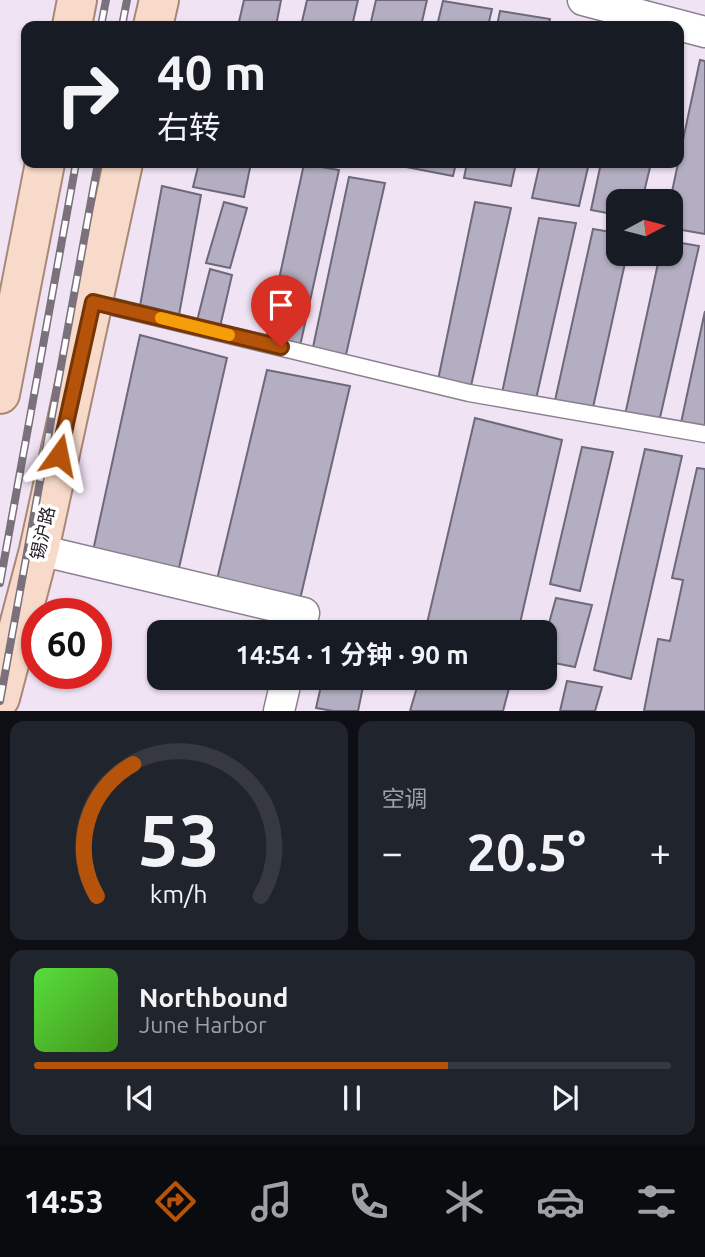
<!DOCTYPE html>
<html lang="zh">
<head>
<meta charset="utf-8">
<style>
  :root { --surface:#171b24; --page:#20242c; --text:#f1f3f6; --muted:#9ea1a6; --line:#363941; --accent:#b45309 }
  body { margin:0; font-family:Ubuntu,"Noto Sans SC",sans-serif; background:var(--page); color:var(--text); height:100vh; display:flex; flex-direction:column; font-size:26px; white-space:nowrap }
  * { box-sizing:border-box; margin:0 }
  p { font-size:23px; color:var(--muted) }
  .icon { flex:none; width:38px; height:38px; fill:none; stroke:currentColor; stroke-width:2; stroke-linecap:round; stroke-linejoin:round }
  .map { position:relative; height:711px; overflow:hidden }
  .details { display:flex; flex-direction:column; gap:10px; padding:10px; background:#0d0f14; flex:1 }
  .details>* { flex:none }
  .banner { position:absolute; left:21px; top:21px; width:663px; height:147px; border-radius:14px; box-shadow:0 2px 5px #0004; background:#171b24; color:var(--text); overflow:hidden }
  .needle { width:46px; rotate:83deg }
  .controls { position:absolute; left:606px; top:189px; display:grid; gap:14px }
  .controls a { display:grid; place-items:center; width:77px; height:77px; border-radius:14px; background:var(--surface); box-shadow:0 2px 5px #0004; font-size:35px }
  .speed { position:absolute; left:21px; top:598px; display:flex; gap:14px; font-size:35px; font-weight:700; text-align:center }
  .speed>* { display:grid; place-content:center; width:91px; height:91px; border-radius:50%; background:var(--surface); box-shadow:0 2px 5px #0004; line-height:1 }
  .speed .limit { border:10px solid #d22; background:#fff; color:#111 }
  .pin { position:absolute; display:grid; place-items:center; width:60px; height:60px; color:#fff; margin:-72px -30px; border-radius:50% 50% 50% 0; rotate:-45deg; box-shadow:0 0 7px #0007 }
  .pin .icon { rotate:45deg }
  .me { position:absolute; width:77px; margin:-38px; rotate:12deg; stroke-linejoin:round; filter:drop-shadow(0 0 5px #0008) }
  .turn { display:flex; align-items:center; gap:24px; height:147px; padding:0 21px; font-size:32px }
  .turn .icon { width:91px; height:91px; stroke-width:2.5 }
  .turn b { display:block; font-size:49px; line-height:60px }
  .big { font-size:52px; font-weight:700; line-height:1.1 }
  .details .tile { flex:1; display:flex; flex-direction:column; justify-content:center; gap:10px; min-width:0; padding:0 24px; border-radius:14px; background:var(--page) }
  .details .dial { align-items:center; gap:0 }
  .dial svg { height:182px; overflow:visible; fill:none; stroke:var(--line); stroke-width:7; stroke-linecap:round; text-anchor:middle }
  .dial text { fill:var(--text); stroke:none }
  .song { display:flex; align-items:center; gap:21px }
  .cover { width:84px; height:84px; border-radius:10px; background:linear-gradient(135deg,hsl(110 70% 55%),hsl(100 70% 35%)) }
  .played { height:7px; border-radius:4px; background:linear-gradient(90deg,var(--accent) 65%,var(--line) 65%) }
  .keys { display:flex; justify-content:space-around; direction:ltr }
  .heat { display:flex; justify-content:space-between; align-items:center; font-size:38px; direction:ltr }
  .details .tiles { flex:1; display:grid; gap:10px; grid-template-columns:1fr 1fr }
  .tile:last-child { grid-column:span 2 }
  .trip { position:absolute; left:147px; top:620px; width:410px; height:70px; border-radius:14px; background:var(--surface); box-shadow:0 2px 5px #0004; font-weight:700; line-height:70px; text-align:center }
  .tabs { display:flex; height:112px; justify-content:space-around; align-items:center; background:#090b0e; color:var(--muted) }
  .tabs .icon { width:49px; height:49px }
  .tabs .selected { color:var(--accent) }
  .tabs b { font-size:32px; color:var(--text) }
  .map>svg:first-child { display:block }
  .building { fill:#b3aec1; stroke:#6d697a; stroke-width:2 }
  .lines { fill:none; stroke-linecap:round; stroke-linejoin:round }
  .service-casing { stroke:#8c8090; stroke-width:19 }
  .minor-casing { stroke:#8c8090; stroke-width:33 }
  .primary-casing { stroke:#a98878; stroke-width:42 }
  .service { stroke:#fff; stroke-width:16 }
  .minor { stroke:#fff; stroke-width:30 }
  .primary { stroke:#f7dac9; stroke-width:38 }
  .rail-casing { stroke:#7a717c; stroke-width:8 }
  .rail { stroke:#fff; stroke-width:5; stroke-dasharray:16; stroke-linecap:butt }
  .route-casing { stroke:#753606; stroke-width:18 }
  .route { stroke:#b45309; stroke-width:12 }
  .slow { stroke:#f59e0b; stroke-width:12 }
  .labels { text-anchor:middle; dominant-baseline:central; stroke-width:7; stroke-linejoin:round; paint-order:stroke }
  .street-label { font-size:18px; fill:#221d23; stroke:#fff }
</style>
</head>
<body>
<div class="map">
<svg width="705" height="711" viewBox="0 0 705 711">
  <rect width="100%" height="100%" fill="#f0e3f4"/>
  <g class="building">
    <path d="M244 0H281L276 26H238Z"/>
    <path d="M307 0H358L352 26H301Z"/>
    <path d="M376 0H427L421 26H370Z"/>
    <path d="M443 1 492 9 488 26H437Z"/>
    <path d="M500 11 550 19 548 26H497Z"/>
    <path d="M700 60 705 61V234L670 228V201Z"/>
    <path d="M199 163H251L244 197 193 187Z"/>
    <path d="M407 163H456L453 176 406 167Z"/>
    <path d="M467 163H516L511 186 464 178Z"/>
    <path d="M540 163H589L579 206 532 198Z"/>
    <path d="M601 163H651L642 201H618V215L591 210Z"/>
    <path d="M304 164 339 170 300 346 266 339Z"/>
    <path d="M349 177 385 183 345 359 312 352Z"/>
    <path d="M162 186 201 195 179 315 140 306Z"/>
    <path d="M224 202 247 208 230 268 206 263Z"/>
    <path d="M475 202 511 208 471 386 438 380Z"/>
    <path d="M539 218 576 223 536 399 502 393Z"/>
    <path d="M593 229 618 233V254H627L592 412 554 405Z"/>
    <path d="M670 241 699 246 659 422 625 415 660 254H670Z"/>
    <path d="M210 269 232 275 220 327 197 321Z"/>
    <path d="M705 311V428L681 423Z"/>
    <path d="M140 335 227 358 176 581 91 560Z"/>
    <path d="M267 370 350 386 298 608 215 588Z"/>
    <path d="M475 418 562 440 518 632H425Z"/>
    <path d="M582 447 613 452 580 591 550 584Z"/>
    <path d="M645 449 682 456 631 679 594 670Z"/>
    <path d="M697 468 705 469V711H644L658 639 670 641 683 580 672 578Z"/>
    <path d="M556 598 592 605 575 667 544 661V641Z"/>
    <path d="M323 677H365L358 711H333L316 708Z"/>
    <path d="M420 677H512L503 711H410Z"/>
    <path d="M567 681 602 687 595 711H560Z"/>
  </g>
  <g class="lines">
    <g class="service-casing">
      <path id="service" d="M93 302 469 393 705 434"/>
    </g>
    <g class="minor-casing">
      <g id="minor">
        <path d="M583 0 705 32"/>
        <path d="M39 550 304 613 299 632"/>
        <path d="M279 711 287 677"/>
      </g>
    </g>
    <g class="primary-casing">
      <g id="primary">
        <path d="M72 26 77 0"/>
        <path d="M153 26 159 0"/>
        <path d="M0 394 45 163"/>
        <path d="M0 698 39 550 123 163"/>
      </g>
    </g>
    <use href="#service" class="service"/>
    <use href="#minor" class="minor"/>
    <use href="#primary" class="primary"/>
    <g class="rail-casing">
      <g id="rail">
        <path d="M101 26 106 0"/>
        <path d="M122 26 127 0"/>
        <path d="M0 583 76 163"/>
        <path d="M0 701 98 163"/>
      </g>
    </g>
    <use href="#rail" class="rail"/>
  </g>
  <g class="lines">
    <g class="route-casing">
      <path id="route" d="M59 455 93 302 281 347"/>
    </g>
    <use href="#route" class="route"/>
    <path class="slow" d="M161 318 229 335"/>
  </g>
  <g class="labels">
    <g class="street-label">
      <text transform="translate(42 533) rotate(-77)">锡沪路</text>
    </g>
  </g>
</svg>
<div class="controls">
<a><svg class="needle" viewBox="-14 -14 28 28"><path d="M0-13l5 13h-10z" fill="#e53935"/><path d="M0 13l5-13h-10z" fill="#9ea1a6"/></svg></a>
</div>
<div class="speed"><div class="limit">60</div></div>
<div class="pin" style="left:281px;top:347px;background:#d93025"><svg class="icon" aria-label="arrive" viewBox="0 0 24 24"><path d="M6 21V4h12l-3 4 3 4H6"/></svg></div>
<svg class="me" style="left:59px;top:455px" viewBox="-20 -20 40 40"><path d="M0-17L14 15 0 8-14 15z" fill="#b45309" stroke="#fff" stroke-width="4"/></svg>
<div class="trip">14:54 · 1 分钟 · 90 m</div>
<div class="banner">
<div class="turn"><svg class="icon" aria-label="right" viewBox="0 0 24 24"><path d="M7 20v-9h11M14 6l5 5-5 5"/></svg><div><b>40 m</b>右转</div></div>
</div>
</div>
<section class="details">
<div class="tiles">
<div class="tile dial"><svg viewBox="0 0 100 80">
<path d="M14 69A42 42 0 1 1 86 69"/>
<path d="M14 69A42 42 0 0 1 30 11" stroke="#b45309"/>
<text x="50" y="56" font-size="32" font-weight="700">53</text>
<text x="50" y="72" font-size="11">km/h</text>
</svg></div>
<div class="tile"><p>空调</p>
<div class="heat"><a>−</a><b class="big">20.5°</b><a>+</a></div>
</div>
<div class="tile">
<div class="song"><i class="cover"></i><div><b>Northbound</b><p>June Harbor</p></div></div>
<div class="played"></div>
<div class="keys"><svg class="icon" aria-label="previous" viewBox="0 0 24 24"><path d="M18 5L8 12l10 7zM5 5v14"/></svg><svg class="icon" aria-label="pause" viewBox="0 0 24 24"><path d="M8 5v14M16 5v14"/></svg><svg class="icon" aria-label="next" viewBox="0 0 24 24"><path d="M6 5l10 7-10 7zM19 5v14"/></svg></div>
</div>
</div>
</section>
<nav class="tabs">
<b>14:53</b>
<svg class="icon selected" aria-label="directions" viewBox="0 0 24 24"><path d="M12 3l9 9-9 9-9-9zM9 14v-3h6M13 9l2 2-2 2"/></svg>
<svg class="icon" aria-label="music" viewBox="0 0 24 24"><path d="M9 18V5l10-2v13"/><circle cx="6" cy="18" r="3"/><circle cx="16" cy="16" r="3"/></svg>
<svg class="icon" aria-label="phone" viewBox="0 0 24 24"><path d="M5 4h4l2 5-3 2q2 4 5 5l2-3 5 2v4C11 20 4 13 5 4z"/></svg>
<svg class="icon" aria-label="climate" viewBox="0 0 24 24"><path d="M12 3v18M4 7l16 10M4 17L20 7"/></svg>
<svg class="icon" aria-label="car" viewBox="0 0 24 24"><path d="M5 17H2v-5l4-1 3-4h7l3 4 3 1v5h-3M9 17h6M6 11h13"/><circle cx="7" cy="17" r="2"/><circle cx="17" cy="17" r="2"/></svg>
<svg class="icon" aria-label="filters" viewBox="0 0 24 24"><path d="M4 7h16M4 17h16"/><circle cx="9" cy="7" r="2"/><circle cx="15" cy="17" r="2"/></svg>
</nav>
</body>
</html>
